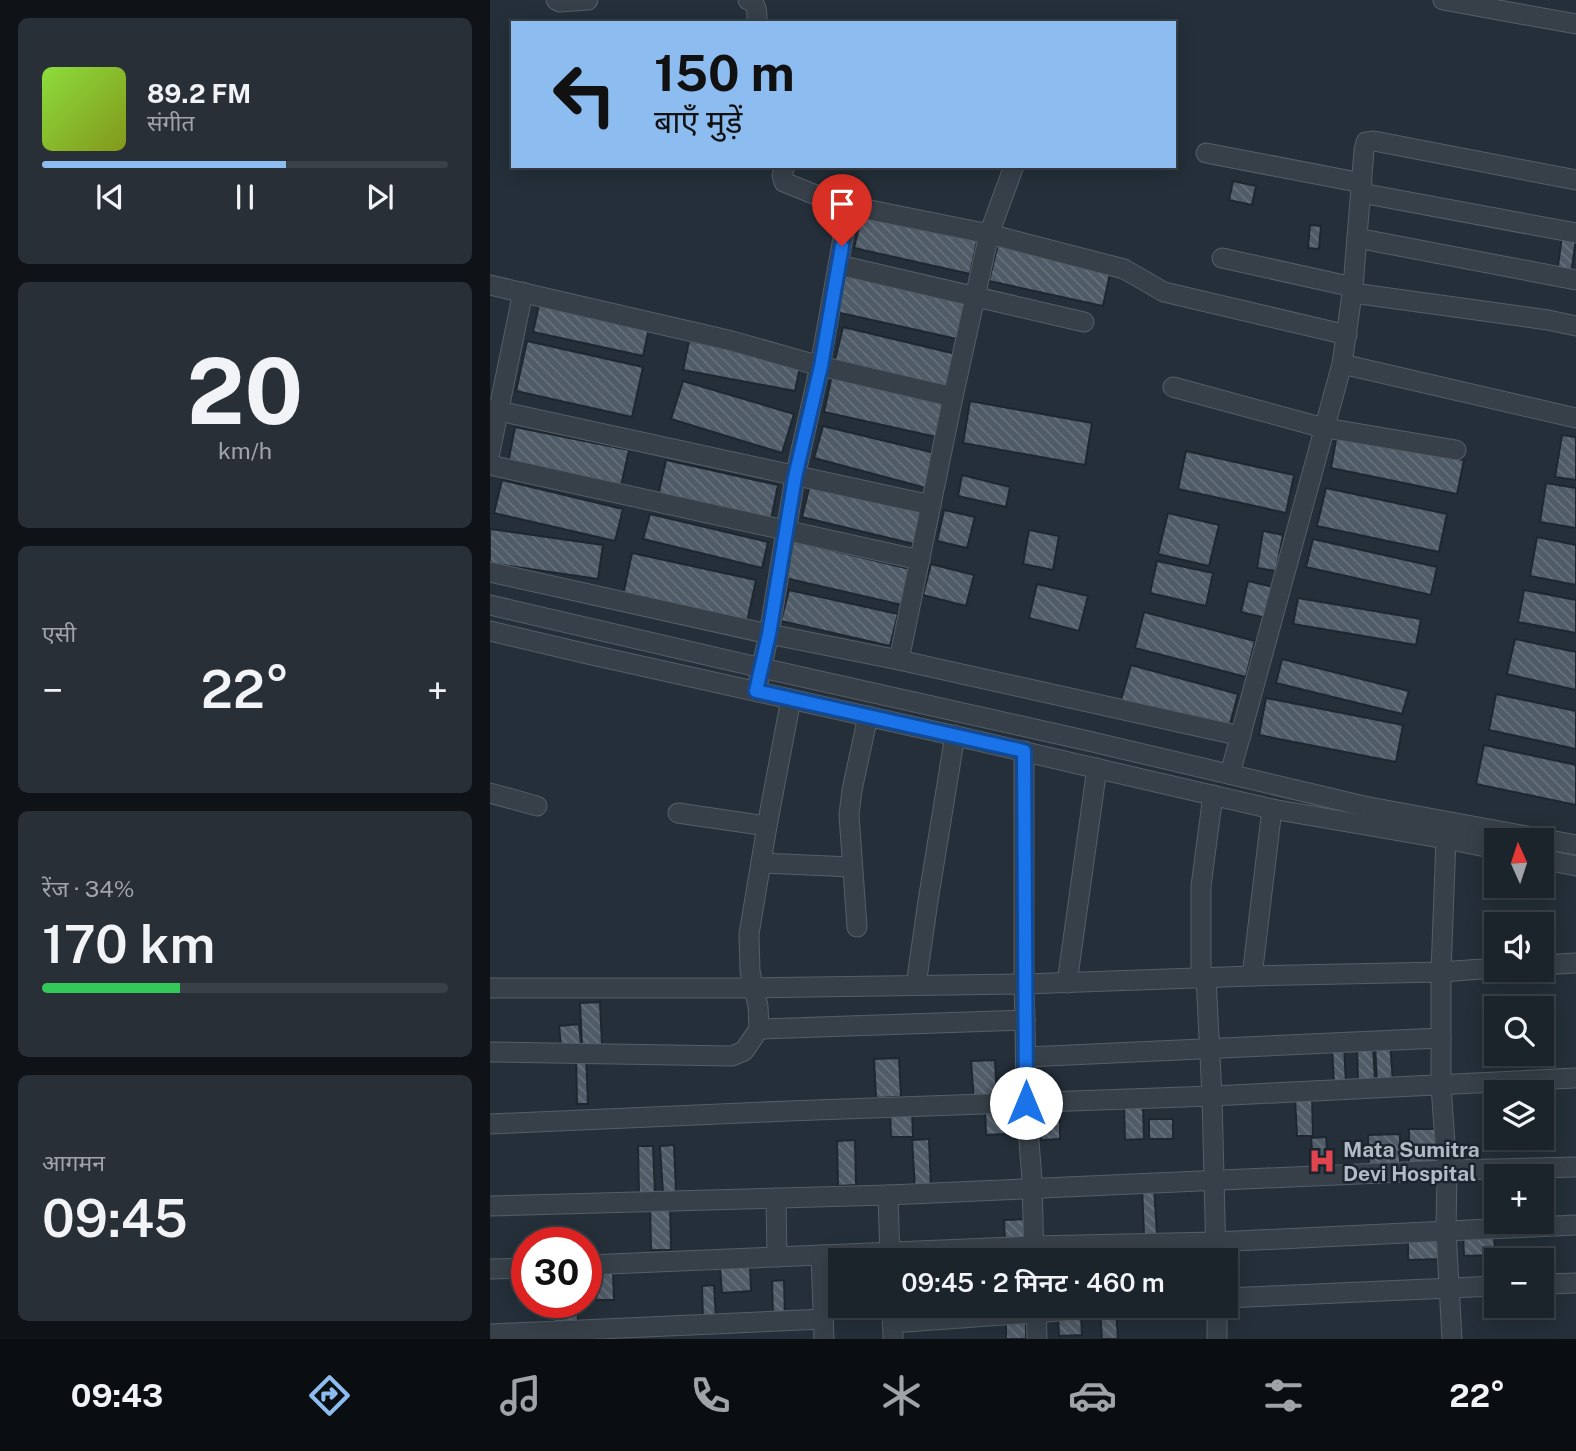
<!DOCTYPE html>
<html lang="hi">
<head>
<meta charset="utf-8">
<style>
  :root { --surface:#1b232b; --page:#282f37; --text:#f1f3f6; --muted:#a0a4a9; --line:#394047; --accent:#8dbdf0 }
  body { margin:0; font-family:"Public Sans","Noto Sans Devanagari",sans-serif; background:var(--page); color:var(--text); height:100vh; display:flex; flex-direction:column; font-size:26px; white-space:nowrap }
  * { box-sizing:border-box; margin:0 }
  p { font-size:23px; color:var(--muted) }
  .icon { flex:none; width:38px; height:38px; fill:none; stroke:currentColor; stroke-width:2; stroke-linecap:round; stroke-linejoin:round }
  .map { position:relative; flex:1; overflow:hidden }
  .details { display:flex; flex-direction:column; gap:18px; padding:18px; background:#0f1318; width:490px }
  .details>* { flex:none }
  .guide { position:absolute; left:21px; top:21px; width:665px; height:147px; border-radius:0px; box-shadow:0 4px 18px #0003,0 0 0 2px var(--line); background:#8dbdf0; color:#111; overflow:hidden }
  .needle { width:46px; rotate:357deg }
  .buttons { position:absolute; left:994px; top:828px; display:grid; gap:14px }
  .buttons a { display:grid; place-items:center; width:70px; height:70px; border-radius:0px; background:var(--surface); box-shadow:0 4px 18px #0003,0 0 0 2px var(--line); font-size:35px }
  .speed { position:absolute; left:21px; top:1227px; display:flex; gap:14px; font-size:35px; font-weight:700; text-align:center }
  .speed>* { display:grid; place-content:center; width:91px; height:91px; border-radius:50%; background:var(--surface); box-shadow:0 4px 18px #0003,0 0 0 2px var(--line); line-height:1 }
  .speed .limit { border:10px solid #d22; background:#fff; color:#111 }
  .pin { position:absolute; display:grid; place-items:center; width:60px; height:60px; color:#fff; margin:-72px -30px; border-radius:50% 50% 50% 0; rotate:-45deg; box-shadow:0 0 7px #0007 }
  .pin .icon { rotate:45deg }
  .me { position:absolute; width:77px; margin:-38px; rotate:0deg; stroke-linejoin:round; filter:drop-shadow(0 0 5px #0008) }
  .turn { display:flex; align-items:center; gap:24px; height:147px; padding:0 28px; font-size:32px }
  .turn .icon { width:91px; height:91px; stroke-width:2.5 }
  .turn b { display:block; font-size:49px; line-height:60px }
  .big { font-size:52px; font-weight:600; line-height:1.1 }
  .details .card { flex:1; display:flex; flex-direction:column; justify-content:center; gap:10px; min-width:0; padding:0 24px; border-radius:10px; background:var(--page) }
  .details .dial { align-items:center; gap:0 }
  .dial b { font-size:91px; line-height:1 }
  .song { display:flex; align-items:center; gap:21px }
  .cover { width:84px; height:84px; border-radius:10px; background:linear-gradient(135deg,hsl(90 70% 55%),hsl(70 70% 35%)) }
  .played { height:7px; border-radius:4px; background:linear-gradient(90deg,var(--accent) 60%,var(--line) 60%) }
  .keys { display:flex; justify-content:space-around; direction:ltr }
  .heat { display:flex; justify-content:space-between; align-items:center; font-size:38px; direction:ltr }
  .charge { height:10px; border-radius:5px; background:linear-gradient(90deg,#34c759 34%,var(--line) 0) }
  .trip { position:absolute; left:338px; top:1248px; width:410px; height:70px; border-radius:0px; background:var(--surface); box-shadow:0 4px 18px #0003,0 0 0 2px var(--line); font-weight:600; line-height:70px; text-align:center }
  .tabs { display:flex; height:112px; justify-content:space-around; align-items:center; background:#0b0e11; color:var(--muted) }
  .tabs .icon { width:49px; height:49px }
  .tabs .on { color:var(--accent) }
  .tabs b { font-size:32px; color:var(--text) }
  main { display:flex; flex:1; min-height:0 }
  .map>svg:first-child { display:block }
  .building { fill:url(#building-back-hatch); stroke:#1e2730; stroke-width:2 }
  .lines { fill:none; stroke-linecap:round; stroke-linejoin:round }
  .minor-casing { stroke:#555e67; stroke-width:21 }
  .minor { stroke:#374049; stroke-width:19 }
  .route-casing { stroke:#114b97; stroke-width:18 }
  .route { stroke:#1a73e8; stroke-width:12 }
  .labels { text-anchor:middle; dominant-baseline:central; stroke-width:5; stroke-linejoin:round; paint-order:stroke }
  .poi-label { font-size:21px; font-weight:bold; fill:#b2bbc5; stroke:#1c252e; text-anchor:start }
</style>
</head>
<body>
<main>
<section class="details">
<div class="card">
<div class="song"><i class="cover"></i><div><b>89.2 FM</b><p>संगीत</p></div></div>
<div class="played"></div>
<div class="keys"><svg class="icon" aria-label="previous" viewBox="0 0 24 24"><path d="M18 5L8 12l10 7zM5 5v14"/></svg><svg class="icon" aria-label="pause" viewBox="0 0 24 24"><path d="M8 5v14M16 5v14"/></svg><svg class="icon" aria-label="next" viewBox="0 0 24 24"><path d="M6 5l10 7-10 7zM19 5v14"/></svg></div>
</div>
<div class="card dial"><b>20</b><p>km/h</p></div>
<div class="card"><p>एसी</p>
<div class="heat"><a>−</a><b class="big">22°</b><a>+</a></div>
</div>
<div class="card"><p>रेंज · 34%</p><b class="big">170 km</b><div class="charge"></div></div>
<div class="card"><p>आगमन</p><b class="big">09:45</b></div>
</section>
<div class="map">
<svg width="1086" height="1339" viewBox="0 0 1086 1339">
  <defs>
    <pattern id="building-back-hatch" width="6" height="6" patternUnits="userSpaceOnUse" patternTransform="scale(1.75)"><rect width="6" height="6" fill="#4f5b67"/><path d="M-1 5l2 2M0 0l6 6M5-1l2 2" fill="none" stroke="#66717b"/></pattern>
  </defs>
  <rect width="100%" height="100%" fill="#242f39"/>
  <g class="building">
    <path d="M743 181 766 186 762 205 739 200Z"/>
    <path d="M372 215 487 241 480 274 364 248Z"/>
    <path d="M820 225 831 226 829 249 818 248Z"/>
    <path d="M1072 236 1086 238 1081 275 1067 273Z"/>
    <path d="M508 244 621 269 613 306 499 281Z"/>
    <path d="M355 275 475 303 467 339 346 312Z"/>
    <path d="M49 305 159 328 153 356 43 332Z"/>
    <path d="M353 327 466 354 458 387 345 360Z"/>
    <path d="M37 341 153 367 142 417 26 391Z"/>
    <path d="M199 341 311 362 305 391 193 370Z"/>
    <path d="M342 375 459 401 451 438 334 412Z"/>
    <path d="M193 381 304 414 292 453 181 419Z"/>
    <path d="M480 401 602 423 595 465 473 443Z"/>
    <path d="M333 426 445 453 436 488 324 458Z"/>
    <path d="M25 427 139 450 131 486 18 463Z"/>
    <path d="M847 434 974 460 967 494 841 468Z"/>
    <path d="M1072 435 1086 437V480L1065 477Z"/>
    <path d="M696 451 804 475 796 513 688 489Z"/>
    <path d="M176 460 288 485 281 520 168 496Z"/>
    <path d="M472 475 520 487 516 507 468 496Z"/>
    <path d="M12 480 133 509 125 541 4 513Z"/>
    <path d="M1056 483 1086 488V528L1050 522Z"/>
    <path d="M320 484 436 513 428 545 312 517Z"/>
    <path d="M836 488 957 514 949 552 827 526Z"/>
    <path d="M454 510 485 517 477 548 447 541Z"/>
    <path d="M678 513 729 525 719 566 668 554Z"/>
    <path d="M160 514 278 542 272 568 153 539Z"/>
    <path d="M0 529 113 545 108 579 0 563Z"/>
    <path d="M539 530 569 536 563 570 533 564Z"/>
    <path d="M773 531 793 535 786 571 767 568Z"/>
    <path d="M1047 537 1086 545V585L1040 576Z"/>
    <path d="M823 539 947 567 941 595 816 567Z"/>
    <path d="M303 541 420 569 412 605 295 578Z"/>
    <path d="M142 553 266 580 256 627 132 600Z"/>
    <path d="M667 561 723 573 716 606 660 593Z"/>
    <path d="M441 564 484 575 476 606 433 595Z"/>
    <path d="M758 581 783 587 776 618 751 612Z"/>
    <path d="M547 584 598 596 589 631 539 618Z"/>
    <path d="M299 590 408 614 400 646 291 621Z"/>
    <path d="M1034 590 1086 600V633L1028 622Z"/>
    <path d="M808 598 931 619 926 645 803 624Z"/>
    <path d="M654 612 765 641 756 677 645 648Z"/>
    <path d="M1025 639 1086 652V690L1017 674Z"/>
    <path d="M792 659 919 691 912 714 786 683Z"/>
    <path d="M641 665 748 694 739 728 631 700Z"/>
    <path d="M1006 694 1086 711V749L999 730Z"/>
    <path d="M776 698 913 725 906 762 769 735Z"/>
    <path d="M994 745 1086 765V805L986 784Z"/>
    <path d="M110 1002 112 1045 92 1046 90 1003Z"/>
    <path d="M89 1024 91 1044 71 1046 69 1026Z"/>
    <path d="M900 1042 903 1082 887 1083 885 1043Z"/>
    <path d="M854 1046 856 1083 844 1084 842 1047Z"/>
    <path d="M883 1046 885 1081H868L867 1047Z"/>
    <path d="M86 1054H96L98 1104H87Z"/>
    <path d="M409 1058 411 1097 386 1098 384 1059Z"/>
    <path d="M505 1060 507 1100 484 1101 481 1061Z"/>
    <path d="M822 1097 823 1136H807L805 1098Z"/>
    <path d="M551 1104H570V1139L551 1140Z"/>
    <path d="M653 1106 654 1139 635 1140 634 1107Z"/>
    <path d="M533 1107 534 1134 519 1135 518 1108Z"/>
    <path d="M495 1108H515L516 1134 496 1135Z"/>
    <path d="M422 1110 423 1137H401L400 1111Z"/>
    <rect x="659" y="1119" width="24" height="20"/>
    <rect x="919" y="1129" width="29" height="37"/>
    <path d="M910 1134V1168L879 1169 878 1135Z"/>
    <path d="M836 1137 839 1173 824 1174 821 1138Z"/>
    <path d="M439 1139 441 1187 425 1188 422 1140Z"/>
    <path d="M365 1140 366 1185 348 1186 347 1141Z"/>
    <path d="M184 1145 186 1192 173 1193 170 1146Z"/>
    <path d="M148 1146H163L165 1194H149Z"/>
    <path d="M652 1187H664L667 1234H654Z"/>
    <path d="M180 1202 181 1250H161L160 1203Z"/>
    <path d="M537 1219 538 1241 515 1242 514 1220Z"/>
    <path d="M1004 1233 1005 1255 974 1256 973 1234Z"/>
    <path d="M918 1237H954V1259L918 1260Z"/>
    <path d="M260 1265 261 1291 232 1293 230 1267Z"/>
    <path d="M105 1273H123L124 1300H106Z"/>
    <path d="M294 1280 295 1317H283L282 1281Z"/>
    <path d="M224 1285 226 1319 213 1320 212 1286Z"/>
    <path d="M63 1302H87L88 1322 64 1324Z"/>
    <path d="M626 1309 628 1339H612L610 1310Z"/>
    <path d="M591 1315 592 1335 569 1336 568 1316Z"/>
    <path d="M536 1317V1339H516V1318Z"/>
  </g>
  <g class="lines">
    <g class="minor-casing">
      <g id="minor">
        <path d="M66 0 70 2 98 0"/>
        <path d="M258 0C268 4 267 13 267 23"/>
        <path d="M953 0 1086 24"/>
        <path d="M716 153 872 183"/>
        <path d="M295 166 292 175 294 182 365 211"/>
        <path d="M871 193 1086 233"/>
        <path d="M867 238 1086 280"/>
        <path d="M732 258 863 287"/>
        <path d="M349 265 594 322"/>
        <path d="M0 285 242 341 330 366 463 397"/>
        <path d="M863 293 1058 320 1086 326"/>
        <path d="M852 364 1086 418"/>
        <path d="M683 387 830 427 966 450"/>
        <path d="M0 409 441 505"/>
        <path d="M0 452 33 292"/>
        <path d="M0 465 430 560"/>
        <path d="M0 572 279 634 409 660 751 736"/>
        <path d="M0 605 272 668 594 740 874 806 1086 845"/>
        <path d="M0 631 102 655 484 740 782 809 956 839 1006 849"/>
        <path d="M409 660 463 397 499 234 524 166"/>
        <path d="M269 679 279 634 305 477 330 366 355 227C360 216 363 209 375 209L499 234 634 269 674 292 857 335"/>
        <path d="M534 751V984L762 976 951 972 1006 968"/>
        <path d="M740 774 852 364 863 287 874 150 876 142 884 141 1086 180"/>
        <path d="M0 793 47 806"/>
        <path d="M188 813 277 826"/>
        <path d="M959 826 956 839 951 972V1086L957 1170 956 1231 962 1339"/>
        <path d="M1052 859 1086 866"/>
        <path d="M271 863 362 867"/>
        <path d="M367 927 359 815 362 790 378 716"/>
        <path d="M1052 965 1086 963"/>
        <path d="M762 976 782 809"/>
        <path d="M716 977 722 1096 1086 1078"/>
        <path d="M711 978V886L723 795"/>
        <path d="M577 983 607 768"/>
        <path d="M426 985 438 901 465 735"/>
        <path d="M0 988H263L534 984 535 1020 269 1029"/>
        <path d="M535 1020 536 1103 542 1180 544 1260"/>
        <path d="M0 1052 242 1056 254 1051 269 1029 268 1006 260 971 259 934 277 826 301 699"/>
        <path d="M536 1057 951 1038"/>
        <path d="M0 1124 298 1111 722 1096 726 1260"/>
        <path d="M398 1195 400 1260"/>
        <path d="M286 1198 287 1257"/>
        <path d="M0 1206 398 1195 957 1170 1086 1167"/>
        <path d="M331 1255 334 1339"/>
        <path d="M96 1265 543 1246 725 1242 1086 1225"/>
        <path d="M0 1269 37 1268"/>
        <path d="M1052 1284 1086 1283"/>
        <path d="M735 1298 1006 1286"/>
        <path d="M402 1306 403 1339"/>
        <path d="M546 1306 547 1339"/>
        <path d="M727 1306V1339"/>
        <path d="M402 1323 639 1306"/>
        <path d="M0 1334 333 1319"/>
      </g>
    </g>
    <use href="#minor" class="minor"/>
  </g>
  <g class="lines">
    <g class="route-casing">
      <path id="route" d="M352 246 331 366 305 477 279 634 266 691 534 751 536 1103"/>
    </g>
    <use href="#route" class="route"/>
  </g>
  <defs>
    <g id="hospital-bare" transform="scale(2.1)"><path d="M-5-5h3v3.5h4V-5h3V5h-3V1.5h-4V5h-3Z" fill="#e0444e" stroke="#1c252e" stroke-width="2.5" paint-order="stroke"/></g>
  </defs>
  <g fill-rule="evenodd">
    <use href="#hospital-bare" x="832" y="1161"/>
  </g>
  <g class="labels">
    <g class="poi-label">
      <text x="853" y="1149">Mata Sumitra<tspan x="853" dy="24">Devi Hospital</tspan></text>
    </g>
  </g>
</svg>
<div class="buttons">
<a><svg class="needle" viewBox="-14 -14 28 28"><path d="M0-13l5 13h-10z" fill="#e53935"/><path d="M0 13l5-13h-10z" fill="#a0a4a9"/></svg></a>
<a><svg class="icon" aria-label="sound" viewBox="0 0 24 24"><path d="M4 9h4l5-4v14l-5-4H4zM17 9q2 3 0 6"/></svg></a>
<a><svg class="icon" aria-label="search" viewBox="0 0 24 24"><circle cx="10" cy="10" r="6"/><path d="M15 15l6 6"/></svg></a>
<a><svg class="icon" aria-label="layers" viewBox="0 0 24 24"><path d="M12 4l9 5-9 5-9-5zM3 14l9 5 9-5"/></svg></a>
<a>+</a>
<a>−</a>
</div>
<div class="speed"><div class="limit">30</div></div>
<div class="pin" style="left:352px;top:246px;background:#d93025"><svg class="icon" aria-label="arrive" viewBox="0 0 24 24"><path d="M6 21V4h12l-3 4 3 4H6"/></svg></div>
<svg class="me" style="left:536px;top:1103px" viewBox="-20 -20 40 40"><circle r="19" fill="#fff"/><path d="M0-13L10 11 0 6-10 11z" fill="#1a73e8"/></svg>
<div class="trip">09:45 · 2 मिनट · 460 m</div>
<div class="guide">
<div class="turn"><svg class="icon" aria-label="left" viewBox="0 0 24 24"><path d="M17 20v-9H6M10 6l-5 5 5 5"/></svg><div><b>150 m</b>बाएँ मुड़ें</div></div>
</div>
</div>
</main>
<nav class="tabs">
<b>09:43</b>
<svg class="icon on" aria-label="directions" viewBox="0 0 24 24"><path d="M12 3l9 9-9 9-9-9zM9 14v-3h6M13 9l2 2-2 2"/></svg>
<svg class="icon" aria-label="music" viewBox="0 0 24 24"><path d="M9 18V5l10-2v13"/><circle cx="6" cy="18" r="3"/><circle cx="16" cy="16" r="3"/></svg>
<svg class="icon" aria-label="phone" viewBox="0 0 24 24"><path d="M5 4h4l2 5-3 2q2 4 5 5l2-3 5 2v4C11 20 4 13 5 4z"/></svg>
<svg class="icon" aria-label="climate" viewBox="0 0 24 24"><path d="M12 3v18M4 7l16 10M4 17L20 7"/></svg>
<svg class="icon" aria-label="car" viewBox="0 0 24 24"><path d="M5 17H2v-5l4-1 3-4h7l3 4 3 1v5h-3M9 17h6M6 11h13"/><circle cx="7" cy="17" r="2"/><circle cx="17" cy="17" r="2"/></svg>
<svg class="icon" aria-label="filters" viewBox="0 0 24 24"><path d="M4 7h16M4 17h16"/><circle cx="9" cy="7" r="2"/><circle cx="15" cy="17" r="2"/></svg>
<b>22°</b>
</nav>
</body>
</html>
